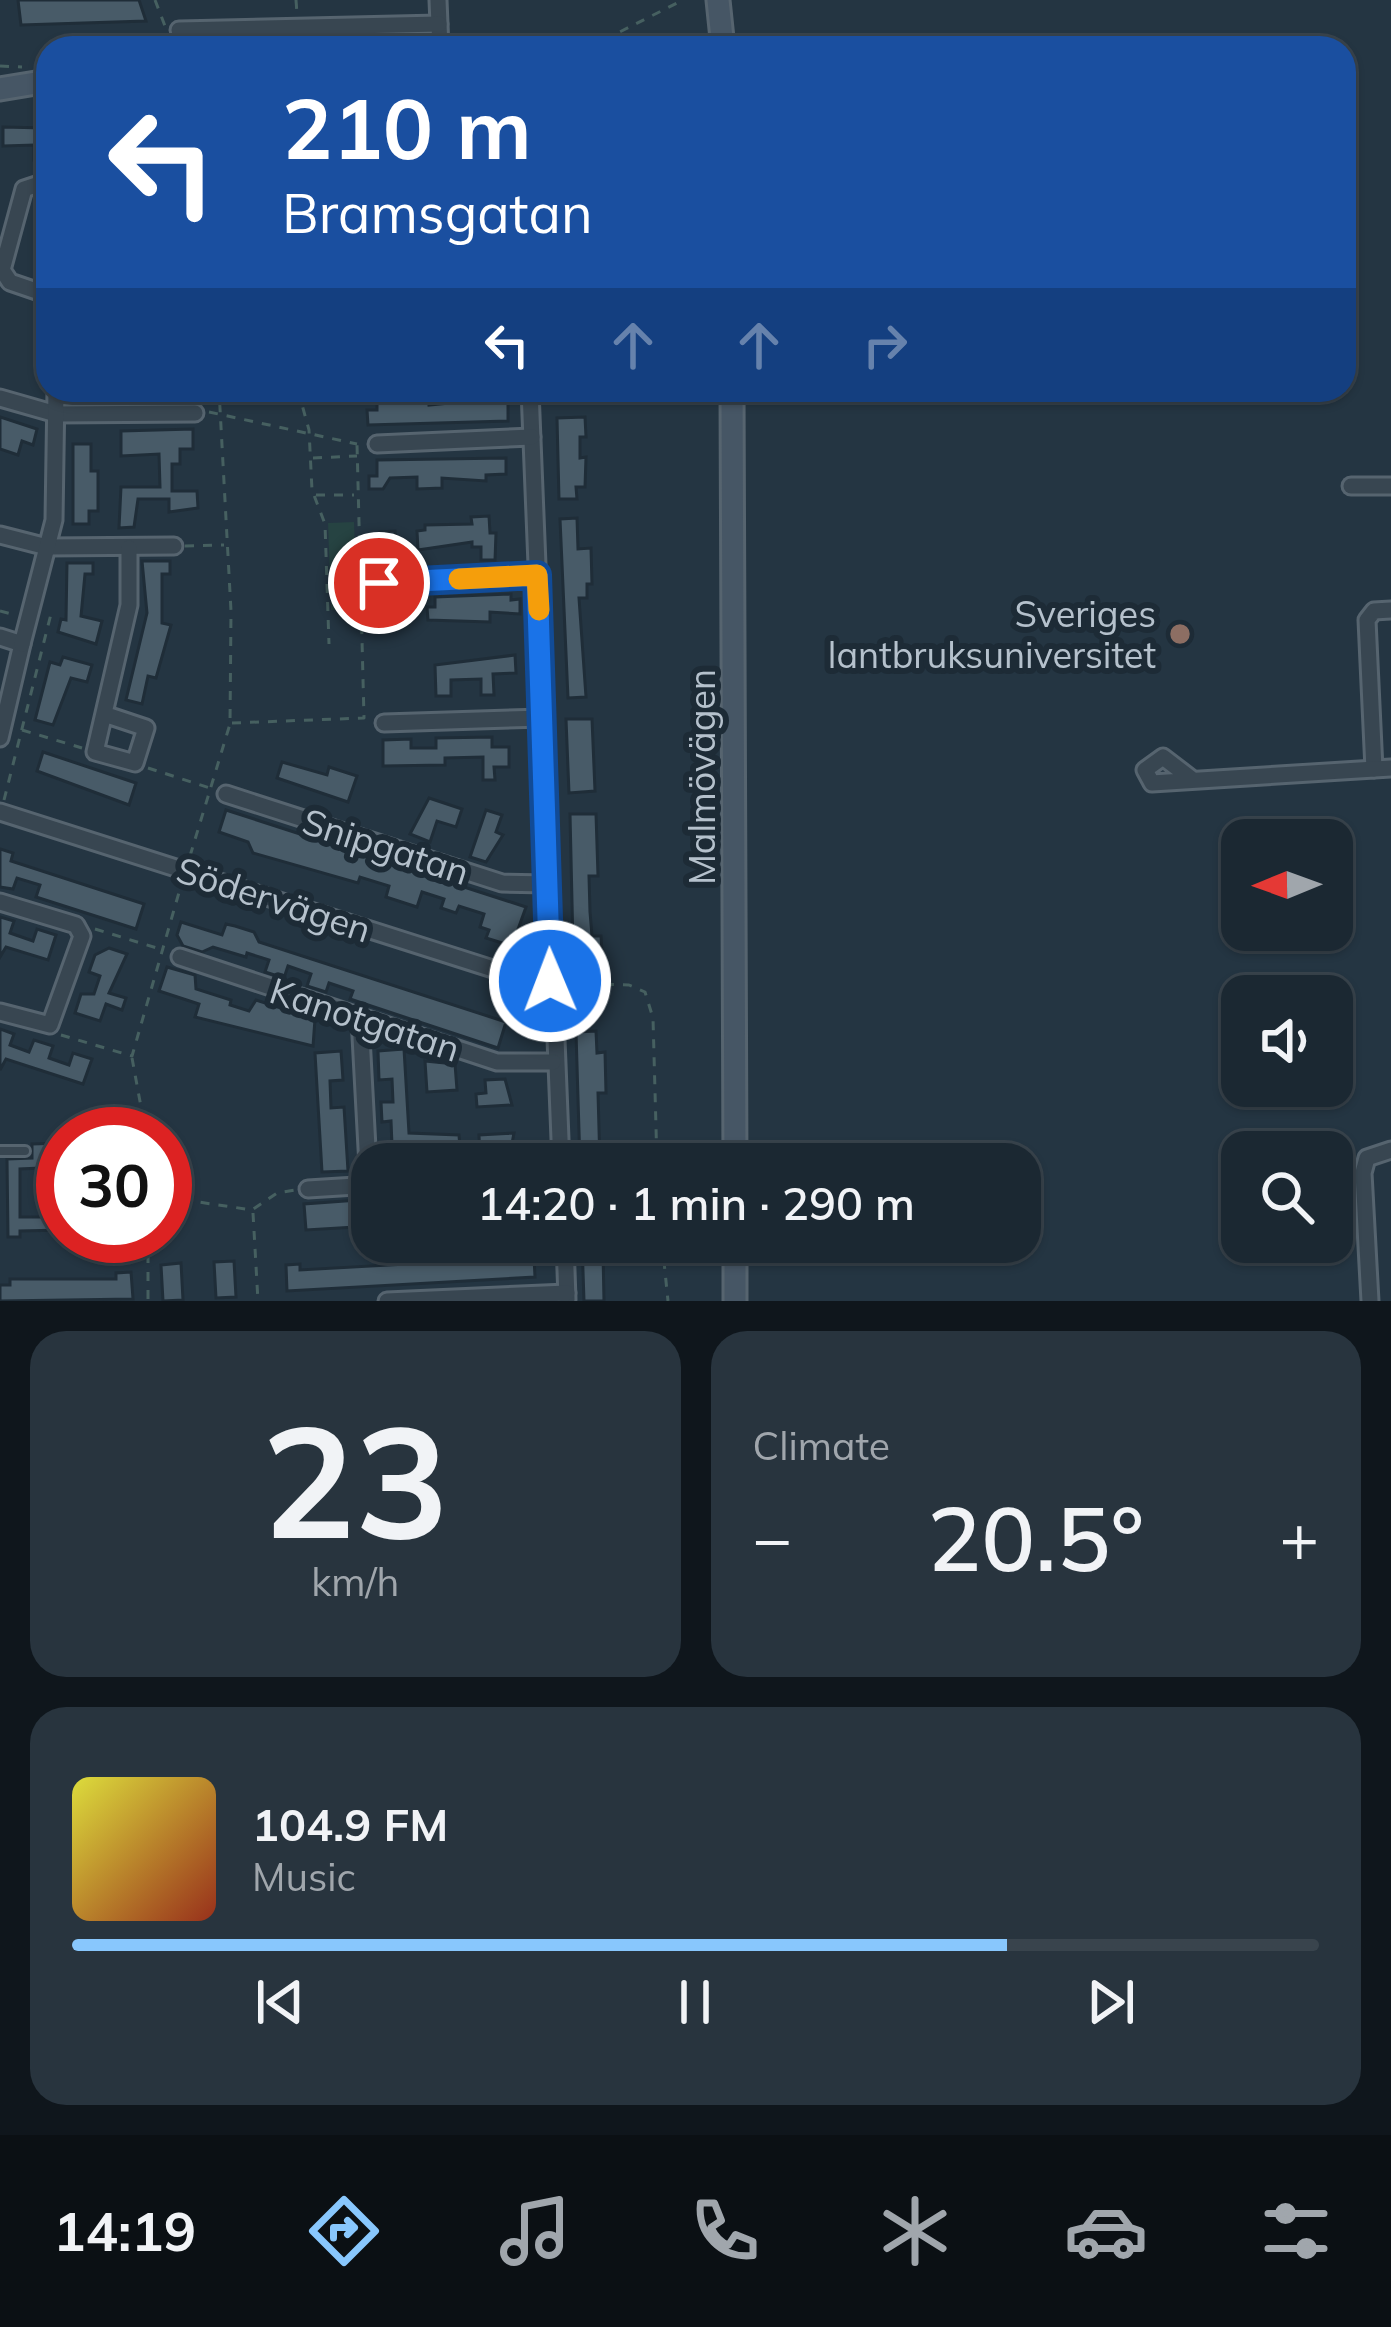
<!DOCTYPE html>
<html lang="en">
<head>
<meta charset="utf-8">
<style>
  :root { --surface:#1b2832; --page:#28343e; --text:#f1f3f6; --muted:#a0a6ac; --line:#39444d; --accent:#88c7fd }
  body { margin:0; font-family:Mulish,sans-serif; background:var(--page); color:var(--text); height:100vh; display:flex; flex-direction:column; font-size:45px; white-space:nowrap }
  * { box-sizing:border-box; margin:0 }
  p { font-size:39px; color:var(--muted) }
  .icon { flex:none; width:66px; height:66px; fill:none; stroke:currentColor; stroke-width:2; stroke-linecap:round; stroke-linejoin:round }
  .map { position:relative; height:1301px; overflow:hidden }
  .panel { display:flex; flex-direction:column; gap:30px; padding:30px; background:#0f161c; flex:1 }
  .panel>* { flex:none }
  .top-card { position:absolute; left:36px; top:36px; width:1320px; height:366px; border-radius:36px; box-shadow:0 3px 9px #0004,0 0 0 3px var(--line); background:#1a4fa0; color:#fff; overflow:hidden }
  .needle { width:78px; rotate:269deg }
  .buttons { position:absolute; left:1221px; top:819px; display:grid; gap:24px }
  .buttons a { display:grid; place-items:center; width:132px; height:132px; border-radius:24px; background:var(--surface); box-shadow:0 3px 9px #0004,0 0 0 3px var(--line); font-size:60px }
  .speed { position:absolute; left:36px; top:1107px; display:flex; gap:24px; font-size:60px; font-weight:700; text-align:center }
  .speed>* { display:grid; place-content:center; width:156px; height:156px; border-radius:50%; background:var(--surface); box-shadow:0 3px 9px #0004,0 0 0 3px var(--line); line-height:1 }
  .speed .limit { border:18px solid #d22; background:#fff; color:#111 }
  .pin { position:absolute; display:grid; place-items:center; width:102px; height:102px; color:#fff; margin:-51px; border:6px solid #fff; border-radius:50%; box-shadow:0 3px 12px #0007 }
  .me { position:absolute; width:132px; margin:-66px; rotate:359deg; stroke-linejoin:round; filter:drop-shadow(0 0 9px #0008) }
  .turn { display:flex; align-items:center; gap:42px; height:252px; padding:0 48px; font-size:54px }
  .turn .icon { width:156px; height:156px; stroke-width:2.5 }
  .turn b { display:block; font-size:84px; line-height:102px }
  .lanes { display:flex; align-items:center; height:114px; padding:0 48px; background:#0003; justify-content:center; gap:60px; direction:ltr }
  .lanes .off { opacity:.35 }
  .big { font-size:90px; font-weight:600; line-height:1.1 }
  .panel .card { flex:1; display:flex; flex-direction:column; justify-content:center; gap:18px; min-width:0; padding:0 42px; border-radius:36px; background:var(--page) }
  .panel .dial { align-items:center; gap:0 }
  .dial b { font-size:156px; line-height:1 }
  .song { display:flex; align-items:center; gap:36px }
  .cover { width:144px; height:144px; border-radius:18px; background:linear-gradient(135deg,hsl(60 70% 55%),hsl(10 70% 35%)) }
  .played { height:12px; border-radius:6px; background:linear-gradient(90deg,var(--accent) 75%,var(--line) 75%) }
  .keys { display:flex; justify-content:space-around; direction:ltr }
  .heat { display:flex; justify-content:space-between; align-items:center; font-size:66px; direction:ltr }
  .panel .tiles { flex:1; display:grid; gap:30px; grid-template-columns:1fr 1fr }
  .card:last-child { grid-column:span 2 }
  .trip { position:absolute; left:351px; top:1143px; width:690px; height:120px; border-radius:36px; background:var(--surface); box-shadow:0 3px 9px #0004,0 0 0 3px var(--line); font-weight:600; line-height:120px; text-align:center }
  .tab-bar { display:flex; height:192px; justify-content:space-around; align-items:center; background:#0b1014; color:var(--muted) }
  .tab-bar .icon { width:84px; height:84px }
  .tab-bar .current { color:var(--accent) }
  .tab-bar b { font-size:54px; color:var(--text) }
  .map>svg:first-child { display:block }
  .green { fill:#264342 }
  .building { fill:#485b68; stroke:#1f2d38; stroke-width:3 }
  .lines { fill:none; stroke-linecap:round; stroke-linejoin:round }
  .lane-casing { stroke:#56646f; stroke-width:14 }
  .street-casing { stroke:#56646f; stroke-width:21 }
  .secondary-casing { stroke:#56646f; stroke-width:27 }
  .path { stroke:#466060; stroke-width:3; stroke-dasharray:9 9; stroke-linecap:butt }
  .lane { stroke:#384651; stroke-width:8 }
  .street { stroke:#384651; stroke-width:15 }
  .secondary { stroke:#465665; stroke-width:21 }
  .route-casing { stroke:#114b97; stroke-width:30 }
  .route { stroke:#1a73e8; stroke-width:21 }
  .slow { stroke:#f59e0b; stroke-width:21 }
  .education-dot { fill:#8d6e63; stroke:#1d2b36; stroke-width:4.5 }
  .labels { text-anchor:middle; dominant-baseline:central; stroke-width:12; stroke-linejoin:round; paint-order:stroke }
  .poi-label { font-size:36px; fill:#b5c1cc; stroke:#1d2b36; text-anchor:end }
  .street-label { font-size:36px; fill:#b5c1cc; stroke:#1d2b36 }
</style>
</head>
<body>
<div class="map">
<svg width="1391" height="1301" viewBox="0 0 1391 1301">
  <rect width="100%" height="100%" fill="#243542"/>
  <path class="green" d="M354 522 357 609 331 610 328 523Z"/>
  <g class="building">
    <path d="M18 0H139L146 21 21 25Z"/>
    <path d="M3 127 44 128 45 160H34V145L3 146Z"/>
    <path d="M428 393 429 405 508 397V421L368 425 367 410H377V395Z"/>
    <path d="M0 417 37 429 33 445 22 441 18 455 0 449Z"/>
    <path d="M585 417 586 437H580V458L586 457 585 487H576L577 499H559L557 418Z"/>
    <path d="M193 429V449H180V464H172V491H197L198 508 169 512V499H138L134 527 119 528 121 487H160L159 454 121 456V431Z"/>
    <path d="M73 444H91V471H98V511H89V524H73Z"/>
    <path d="M506 458V474L486 475V481L442 478V488L417 489V477L390 478 383 489H369V476H377V460Z"/>
    <path d="M489 516 490 533H496L495 560H481V547H472V542L418 550 417 531 425 530V525L472 524 471 517Z"/>
    <path d="M577 518 578 549 591 548 592 584H587V598H579L586 697 568 698 560 519Z"/>
    <path d="M395 531 396 545 410 544V561L372 562 371 547H380V532Z"/>
    <path d="M142 561H170V574H162V623L171 625 156 678 148 676 142 704 126 700 147 613Z"/>
    <path d="M67 563H93V574H85L81 616 102 621 96 644 58 632 61 619 66 620Z"/>
    <path d="M511 594V600L520 599V614L490 612V622L428 620 427 607H435V597Z"/>
    <path d="M515 655 516 673 493 674 494 695H481V679L451 680V696H436L435 665Z"/>
    <path d="M63 657 92 665 87 682 71 678 53 725 35 720 50 662 60 665Z"/>
    <path d="M566 719H592L595 791 569 793Z"/>
    <path d="M492 737V747H509V767H494L495 780H483V757L445 758V765L383 766V740L411 739V748H436V738Z"/>
    <path d="M43 752 136 783 129 805 37 771Z"/>
    <path d="M282 762 327 775 329 767 357 776 348 802 277 778Z"/>
    <path d="M429 798 462 809 456 827 437 821 430 842 410 834Z"/>
    <path d="M226 810 526 907 512 946 486 938 489 930 480 927 484 914 459 906 456 913 441 908 444 899 422 892 417 907 386 897 389 886 360 877 358 883 253 853 248 842 219 832Z"/>
    <path d="M486 810 502 815 496 832 503 835 486 862 470 857Z"/>
    <path d="M570 814H596L598 876H589L590 912 592 936H601L602 952 573 946Z"/>
    <path d="M0 849 13 853 11 861 144 904 136 929 36 897 40 885 17 878 13 889 0 887Z"/>
    <path d="M0 917 14 921 10 933 33 941 37 929 56 935 48 960 6 947 0 957Z"/>
    <path d="M181 922 222 935 226 924 235 926 254 932 259 942 506 1022 498 1048 350 999 353 991 329 983 326 992 307 986 311 974 288 966 284 978 265 972 269 960 247 953 246 957 213 947 202 952 183 946 177 935Z"/>
    <path d="M109 948 127 954 109 993 126 998 122 1010 106 1004 100 1021 75 1013 81 994H94L100 976 89 972 95 955Z"/>
    <path d="M167 967 195 975 196 989 231 1000 230 1005 249 1011 256 1000 315 1019 313 1046 195 1017 199 1004 159 991Z"/>
    <path d="M0 1029 14 1034 10 1045 29 1052 34 1040 53 1046 49 1058 69 1065 73 1053 92 1059 83 1084 6 1059 0 1070Z"/>
    <path d="M596 1031 597 1053 605 1052 606 1093H598L600 1164H580L576 1032Z"/>
    <path d="M404 1049 409 1133 459 1135 461 1162 441 1163 440 1151 410 1152V1161L385 1163 384 1145H392L391 1121 382 1122 381 1102H393L392 1079 379 1080 378 1051Z"/>
    <path d="M341 1051 343 1080 330 1081 331 1108 344 1107 348 1171 322 1172 315 1053Z"/>
    <path d="M425 1061 455 1064 457 1090 427 1092Z"/>
    <path d="M505 1079 512 1105 477 1107 476 1094 486 1093 485 1080Z"/>
    <path d="M514 1133 509 1159 480 1160 479 1135Z"/>
    <path d="M63 1143V1167L20 1169V1217H63V1230L20 1231V1237H8L7 1159 32 1158V1144Z"/>
    <path d="M372 1199V1226L306 1230 304 1204Z"/>
    <path d="M582 1242H615V1253H603L604 1301H584Z"/>
    <path d="M534 1257 535 1277 287 1291 286 1265 300 1264V1270Z"/>
    <path d="M234 1261 236 1297 216 1298 214 1262Z"/>
    <path d="M181 1263 183 1300 163 1301 161 1265Z"/>
    <path d="M131 1272 133 1299 0 1301V1285H10V1279H116V1273Z"/>
  </g>
  <g class="lines">
    <g class="lane-casing">
      <path id="lane" d="M0 1151H25"/>
    </g>
    <g class="street-casing">
      <g id="street">
        <path d="M438 0 440 48"/>
        <path d="M179 30 439 24"/>
        <path d="M48 181 24 189 2 270 10 282 48 295"/>
        <path d="M530 390 561 1164"/>
        <path d="M0 398 56 414 195 413"/>
        <path d="M377 444 532 437"/>
        <path d="M1351 486H1391"/>
        <path d="M0 535 47 547 174 546"/>
        <path d="M379 583 537 576"/>
        <path d="M0 637 22 644 0 738"/>
        <path d="M22 644 54 520 56 390"/>
        <path d="M104 714 146 728 135 763 95 752 129 605V548"/>
        <path d="M384 723 543 718"/>
        <path d="M1374 769 1367 620 1374 611 1391 610"/>
        <path d="M1193 780 1163 757 1145 770 1152 783 1391 768"/>
        <path d="M226 794 502 883 548 884"/>
        <path d="M0 812 521 978 550 981"/>
        <path d="M0 902 76 925 82 936 50 1025 0 1012"/>
        <path d="M180 957 497 1062H553"/>
        <path d="M360 1018 369 1185"/>
        <path d="M308 1189 372 1185"/>
        <path d="M565 1242 567 1299"/>
        <path d="M387 1301 567 1293"/>
        <path d="M1370 1301 1363 1173 1367 1158 1391 1150"/>
      </g>
    </g>
    <g class="secondary-casing">
      <g id="secondary">
        <path d="M718 0 723 48"/>
        <path d="M0 89 48 81"/>
        <path d="M732 390 735 1164"/>
        <path d="M735 1242V1301"/>
      </g>
    </g>
    <g class="path">
      <path d="M155 0 165 26"/>
      <path d="M296 0 297 14"/>
      <path d="M588 48 683 0"/>
      <path d="M0 66 22 67"/>
      <path d="M298 390 309 430 312 490 325 524 329 644"/>
      <path d="M209 412 357 444"/>
      <path d="M313 458 357 456"/>
      <path d="M316 495H354"/>
      <path d="M185 546 224 545"/>
      <path d="M0 611 15 615"/>
      <path d="M232 723 364 718 357 444"/>
      <path d="M22 730 82 748"/>
      <path d="M148 768 213 789"/>
      <path d="M4 800 52 610"/>
      <path d="M190 856 230 724 231 611 219 390"/>
      <path d="M95 929 160 949"/>
      <path d="M569 983 629 985 645 992 653 1018 657 1164"/>
      <path d="M61 1035 132 1056 182 882"/>
      <path d="M132 1058 146 1134"/>
      <path d="M165 1197 252 1210 277 1193 295 1190"/>
      <path d="M253 1213 258 1301"/>
      <path d="M148 1236V1301"/>
      <path d="M662 1242 668 1301"/>
    </g>
    <use href="#lane" class="lane"/>
    <use href="#street" class="street"/>
    <use href="#secondary" class="secondary"/>
  </g>
  <g class="lines">
    <g class="route-casing">
      <path id="route" d="M379 583 537 575 550 981"/>
    </g>
    <use href="#route" class="route"/>
    <path class="slow" d="M459 579 537 575 539 610"/>
  </g>
  <circle class="education-dot" cx="1180" cy="634" r="12"/>
  <g class="labels">
    <g class="poi-label">
      <text x="1156" y="613">Sveriges<tspan x="1156" dy="41">lantbruksuniversitet</tspan></text>
    </g>
    <g class="street-label">
      <text transform="translate(701 777) rotate(-90)">Malmövägen</text>
      <text transform="translate(386 846) rotate(18)">Snipgatan</text>
      <text transform="translate(274 899) rotate(18)">Södervägen</text>
      <text transform="translate(365 1019) rotate(18)">Kanotgatan</text>
    </g>
  </g>
</svg>
<div class="buttons">
<a><svg class="needle" viewBox="-14 -14 28 28"><path d="M0-13l5 13h-10z" fill="#e53935"/><path d="M0 13l5-13h-10z" fill="#a0a6ac"/></svg></a>
<a><svg class="icon" aria-label="sound" viewBox="0 0 24 24"><path d="M4 9h4l5-4v14l-5-4H4zM17 9q2 3 0 6"/></svg></a>
<a><svg class="icon" aria-label="search" viewBox="0 0 24 24"><circle cx="10" cy="10" r="6"/><path d="M15 15l6 6"/></svg></a>
</div>
<div class="speed"><div class="limit">30</div></div>
<div class="pin" style="left:379px;top:583px;background:#d93025"><svg class="icon" aria-label="arrive" viewBox="0 0 24 24"><path d="M6 21V4h12l-3 4 3 4H6"/></svg></div>
<svg class="me" style="left:550px;top:981px" viewBox="-20 -20 40 40"><circle r="17" fill="#1a73e8" stroke="#fff" stroke-width="3"/><path d="M0-11L8 9 0 5-8 9z" fill="#fff"/></svg>
<div class="trip">14:20 · 1 min · 290 m</div>
<div class="top-card">
<div class="turn"><svg class="icon" aria-label="left" viewBox="0 0 24 24"><path d="M17 20v-9H6M10 6l-5 5 5 5"/></svg><div><b>210 m</b>Bramsgatan</div></div>
<div class="lanes"><svg class="icon" aria-label="left" viewBox="0 0 24 24"><path d="M17 20v-9H6M10 6l-5 5 5 5"/></svg><svg class="icon off" aria-label="ahead" viewBox="0 0 24 24"><path d="M12 20V5M6 11l6-6 6 6"/></svg><svg class="icon off" aria-label="ahead" viewBox="0 0 24 24"><path d="M12 20V5M6 11l6-6 6 6"/></svg><svg class="icon off" aria-label="right" viewBox="0 0 24 24"><path d="M7 20v-9h11M14 6l5 5-5 5"/></svg></div>
</div>
</div>
<section class="panel">
<div class="tiles">
<div class="card dial"><b>23</b><p>km/h</p></div>
<div class="card"><p>Climate</p>
<div class="heat"><a>−</a><b class="big">20.5°</b><a>+</a></div>
</div>
<div class="card">
<div class="song"><i class="cover"></i><div><b>104.9 FM</b><p>Music</p></div></div>
<div class="played"></div>
<div class="keys"><svg class="icon" aria-label="previous" viewBox="0 0 24 24"><path d="M18 5L8 12l10 7zM5 5v14"/></svg><svg class="icon" aria-label="pause" viewBox="0 0 24 24"><path d="M8 5v14M16 5v14"/></svg><svg class="icon" aria-label="next" viewBox="0 0 24 24"><path d="M6 5l10 7-10 7zM19 5v14"/></svg></div>
</div>
</div>
</section>
<nav class="tab-bar">
<b>14:19</b>
<svg class="icon current" aria-label="directions" viewBox="0 0 24 24"><path d="M12 3l9 9-9 9-9-9zM9 14v-3h6M13 9l2 2-2 2"/></svg>
<svg class="icon" aria-label="music" viewBox="0 0 24 24"><path d="M9 18V5l10-2v13"/><circle cx="6" cy="18" r="3"/><circle cx="16" cy="16" r="3"/></svg>
<svg class="icon" aria-label="phone" viewBox="0 0 24 24"><path d="M5 4h4l2 5-3 2q2 4 5 5l2-3 5 2v4C11 20 4 13 5 4z"/></svg>
<svg class="icon" aria-label="climate" viewBox="0 0 24 24"><path d="M12 3v18M4 7l16 10M4 17L20 7"/></svg>
<svg class="icon" aria-label="car" viewBox="0 0 24 24"><path d="M5 17H2v-5l4-1 3-4h7l3 4 3 1v5h-3M9 17h6M6 11h13"/><circle cx="7" cy="17" r="2"/><circle cx="17" cy="17" r="2"/></svg>
<svg class="icon" aria-label="filters" viewBox="0 0 24 24"><path d="M4 7h16M4 17h16"/><circle cx="9" cy="7" r="2"/><circle cx="15" cy="17" r="2"/></svg>
</nav>
</body>
</html>
